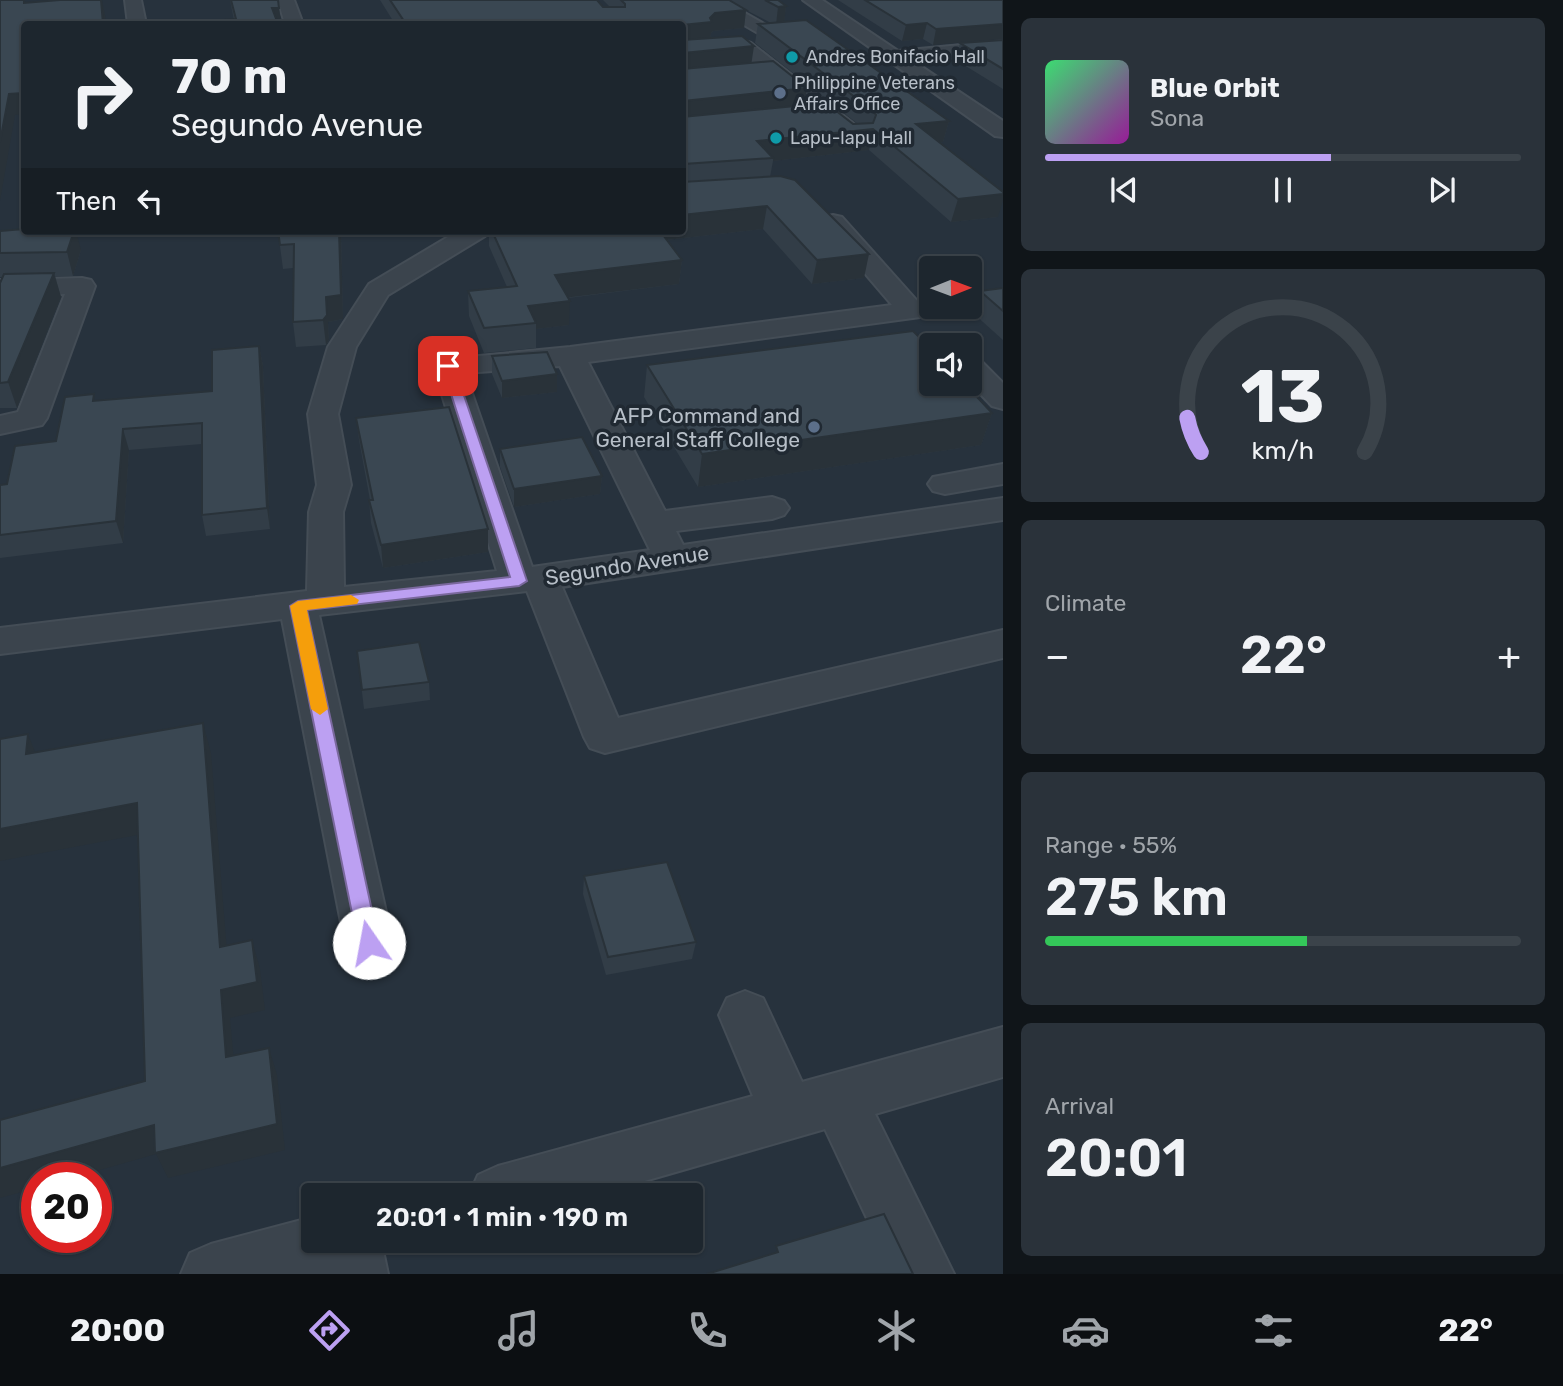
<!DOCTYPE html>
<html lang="en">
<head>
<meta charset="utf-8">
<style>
  :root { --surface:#1d262e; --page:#2a323a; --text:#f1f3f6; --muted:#a0a5aa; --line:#3b434a; --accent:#bca0f2 }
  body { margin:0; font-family:Rubik,sans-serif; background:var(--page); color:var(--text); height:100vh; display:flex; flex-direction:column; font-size:26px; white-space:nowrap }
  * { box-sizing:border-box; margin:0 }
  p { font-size:23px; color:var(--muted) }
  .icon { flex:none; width:38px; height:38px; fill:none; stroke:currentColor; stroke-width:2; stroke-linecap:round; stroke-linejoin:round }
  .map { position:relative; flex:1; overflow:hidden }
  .details { display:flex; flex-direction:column; gap:18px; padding:18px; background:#101519; width:560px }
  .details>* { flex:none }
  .guide { position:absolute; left:21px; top:21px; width:665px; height:214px; border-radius:7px; box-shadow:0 2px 5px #0004,0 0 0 2px var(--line); background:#1d262e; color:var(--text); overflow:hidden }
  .needle { width:46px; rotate:89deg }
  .fabs { position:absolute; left:919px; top:256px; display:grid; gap:14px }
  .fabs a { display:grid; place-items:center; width:63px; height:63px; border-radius:7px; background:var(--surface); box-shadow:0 2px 5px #0004,0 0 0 2px var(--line); font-size:35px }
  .speed { position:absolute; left:21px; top:1162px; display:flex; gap:14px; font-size:35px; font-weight:700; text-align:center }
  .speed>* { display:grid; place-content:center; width:91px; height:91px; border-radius:50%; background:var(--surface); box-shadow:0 2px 5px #0004,0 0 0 2px var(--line); line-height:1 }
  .speed .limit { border:10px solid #d22; background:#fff; color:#111 }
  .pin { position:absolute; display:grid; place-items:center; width:60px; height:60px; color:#fff; margin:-30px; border-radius:14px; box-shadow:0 4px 10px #0006 }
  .me { position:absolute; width:77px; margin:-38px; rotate:348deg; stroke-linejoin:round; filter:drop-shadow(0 0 5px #0008) }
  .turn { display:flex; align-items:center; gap:24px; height:147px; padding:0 35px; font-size:32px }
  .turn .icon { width:91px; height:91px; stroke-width:2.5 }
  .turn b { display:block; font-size:49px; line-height:60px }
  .then { display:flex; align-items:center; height:66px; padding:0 35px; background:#0003; gap:14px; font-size:26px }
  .big { font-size:52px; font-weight:600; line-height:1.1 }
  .details .tile { flex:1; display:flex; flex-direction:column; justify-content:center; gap:10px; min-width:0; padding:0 24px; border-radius:10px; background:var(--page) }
  .details .dial { align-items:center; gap:0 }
  .dial svg { height:182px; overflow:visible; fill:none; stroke:var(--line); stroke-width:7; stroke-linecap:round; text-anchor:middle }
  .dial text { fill:var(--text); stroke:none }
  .song { display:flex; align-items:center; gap:21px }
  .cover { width:84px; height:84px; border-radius:10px; background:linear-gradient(135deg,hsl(140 70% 55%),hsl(300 70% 35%)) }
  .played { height:7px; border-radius:4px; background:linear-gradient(90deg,var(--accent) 60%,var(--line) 60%) }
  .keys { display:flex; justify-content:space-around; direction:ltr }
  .heat { display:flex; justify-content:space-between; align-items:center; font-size:38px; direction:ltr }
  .charge { height:10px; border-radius:5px; background:linear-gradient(90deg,#34c759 55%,var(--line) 0) }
  .trip { position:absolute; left:301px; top:1183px; width:402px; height:70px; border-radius:7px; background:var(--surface); box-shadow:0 2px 5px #0004,0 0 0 2px var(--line); font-weight:600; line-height:70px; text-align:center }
  .dock { display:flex; height:112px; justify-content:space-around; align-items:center; background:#0c0f12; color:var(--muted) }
  .dock .icon { width:49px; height:49px }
  .dock .current { color:var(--accent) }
  .dock b { font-size:32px; color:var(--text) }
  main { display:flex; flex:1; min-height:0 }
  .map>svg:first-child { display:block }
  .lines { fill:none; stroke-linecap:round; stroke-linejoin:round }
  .minor-casing { stroke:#444d56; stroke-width:4 }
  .minor { fill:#3b444d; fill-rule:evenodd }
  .wall { fill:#323d47; fill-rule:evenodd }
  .shaded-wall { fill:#293239 }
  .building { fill:#3a4752; stroke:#293239; stroke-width:2 }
  .route { fill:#bca0f2; stroke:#7a689d; stroke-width:2 }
  .slow { fill:#f59e0b }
  .culture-dot { fill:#0f9aa8; stroke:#202932; stroke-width:2.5 }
  .service-dot { fill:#5c6f8a; stroke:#202932; stroke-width:2.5 }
  .labels { text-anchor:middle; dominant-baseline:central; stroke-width:7; stroke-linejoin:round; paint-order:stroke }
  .far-poi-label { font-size:18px; fill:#b7bfc8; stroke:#202932; text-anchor:start }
  .poi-label { font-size:21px; fill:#b7bfc8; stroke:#202932; text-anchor:end }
  .street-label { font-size:21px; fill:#b7bfc8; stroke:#202932 }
</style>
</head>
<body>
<main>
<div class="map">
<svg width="1003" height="1274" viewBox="0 0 1003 1274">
  <rect width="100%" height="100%" fill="#27323d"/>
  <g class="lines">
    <g class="minor-casing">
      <g id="minor">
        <path d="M125 0H141L146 24H128Z"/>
        <path d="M278 0H294L303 24H285Z"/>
        <path d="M701 0H722L780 33 777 37H765Z"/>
        <path d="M803 0H822L898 51 1003 41V53L913 61 1003 121V137L995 136Z"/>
        <path d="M744 41 751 43 863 131 866 136 863 141H847L740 53 682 58V46Z"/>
        <path d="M833 215 842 217 918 302 931 300V306H960L957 312 588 362 665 511 772 497 784 501 789 508 784 515 772 519 676 531 683 545 1003 498V520L562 587 618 718 1003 630V658L605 753 590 748 584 737 527 591 319 615 393 943 386 958 369 965 352 958 345 943 282 619 0 654V628L307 591 309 512 317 485 308 414 328 347 369 284 458 231H488L485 236 388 295 356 347 338 414 351 485 343 512 344 587 497 571 433 366 438 360 570 347 892 305 821 222 824 217ZM560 366 650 550 532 567 465 373Z"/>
        <path d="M82 278 91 280 95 286 47 418 42 425 0 434V416L18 412 65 294 0 296V280Z"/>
        <path d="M970 357 980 360 1003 383V409L992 406 970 383Z"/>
        <path d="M1003 464V484L945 494 933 491 928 484 933 477Z"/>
        <path d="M745 991 763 998 802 1082 1003 1027V1077L875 1114 954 1274H893L825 1129 596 1195H469L478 1175 498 1166 753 1096 719 1015 727 998Z"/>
        <path d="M313 1217V1241H381L388 1274H181L190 1253 211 1244Z"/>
      </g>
    </g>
    <use href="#minor" class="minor"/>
  </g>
  <g class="wall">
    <path d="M230 0H278L281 24H176L234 20Z"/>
    <path d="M380 0H597L603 7H610L603 0H778L786 6 784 22 949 121 943 142 939 143 998 217 951 222 869 150 773 161 770 177 864 278 812 284 763 229 666 240 682 260 679 284 568 298 569 325 536 329V348L484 353 469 316 468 291 507 287 489 246V231H682V24H395ZM746 10 771 23 758 24 755 43 858 124H853L804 105 807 88 752 63 710 39 711 33 713 31 744 28Z"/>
    <path d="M838 0H1003L933 45 923 39 902 41Z"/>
    <path d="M1003 40V89L956 60 960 43Z"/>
    <path d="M0 231 81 250 73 276H55L61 297 17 408H0V283L3 277H0Z"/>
    <path d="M278 231H341L343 319 328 322 329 340 326 345 296 347 293 322V268L283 269Z"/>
    <path d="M1003 288V340L973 313 980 291Z"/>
    <path d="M259 346 263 366 270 529 206 536 202 515V444L129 450 123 543 0 558V485L7 484 56 441 96 401 212 391Z"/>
    <path d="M492 356 557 392 502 398 492 374Z"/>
    <path d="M647 365 992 413 981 445 698 487 644 397Z"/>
    <path d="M356 418 488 552 383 568 371 523 369 500H370L359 440Z"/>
    <path d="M500 449 602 476 600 494 514 507 500 467Z"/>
    <path d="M357 651 429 682 430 700 364 709Z"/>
    <path d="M584 876 696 942 692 959 606 975 583 894Z"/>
  </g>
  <g class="shaded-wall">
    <path d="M102 0 105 15 106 24H103Z"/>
    <path d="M786 6 784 25H776L778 7Z"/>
    <path d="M272 8H279L281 24H274Z"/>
    <path d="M746 10 744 28 713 31 711 33 710 41 682 44V25L710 18 715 13Z"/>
    <path d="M927 23 923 39 902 41 906 25Z"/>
    <path d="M1003 24V39L933 45 936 29Z"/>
    <path d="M754 46 751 66 682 72 684 53Z"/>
    <path d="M807 88 804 108 682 121 684 101Z"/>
    <path d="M24 93V114L15 115 0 201V142L9 94Z"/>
    <path d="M949 121 943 142 911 146 916 124Z"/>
    <path d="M873 129 869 150 773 161V158L757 141Z"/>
    <path d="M1003 194V200L998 217 951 222 958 199Z"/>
    <path d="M767 206 763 229 648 242 649 231H682V215Z"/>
    <path d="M74 231H76L81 250 73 276 67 252Z"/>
    <path d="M339 231H341L343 319 328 322 329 340 326 345 323 320 326 297Z"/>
    <path d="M869 254 864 278 812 284 817 260Z"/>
    <path d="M682 260 679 284 555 299V275Z"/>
    <path d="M54 273 61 297 17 408 8 382Z"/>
    <path d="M570 301 569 325 536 329V323L528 306Z"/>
    <path d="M259 346 263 366 270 529 267 508Z"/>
    <path d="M557 374V392L502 398V381Z"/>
    <path d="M992 413 981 445 698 487 702 454Z"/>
    <path d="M123 429 129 450 123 543 116 521Z"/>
    <path d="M602 476 600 494 514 507V489Z"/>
    <path d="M488 529V552L383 568 381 545Z"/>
    <path d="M203 723 211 753 229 976 220 947Z"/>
    <path d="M28 734 40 765 26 754Z"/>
    <path d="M137 803 148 833 0 861V829Z"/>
    <path d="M252 940 260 969 265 1010 230 1018 236 1084 226 1057 221 990Z"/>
    <path d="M269 1048 277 1075 285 1150 168 1178 156 1154 72 1178H37V1188L0 1198V1168Z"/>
  </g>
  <g class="building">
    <path d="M0 0H24V3L60 0H101L103 24H24V93L9 94 0 142Z"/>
    <path d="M231 0H278L279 8H272L278 24H176L236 19Z"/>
    <path d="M390 0H597L603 7H625V4L621 0H729L746 10 715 13 710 18 712 22 682 25 406 24Z"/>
    <path d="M765 0H778L786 6 778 7Z"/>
    <path d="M865 0H1003V24L936 29 927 23 906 25Z"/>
    <path d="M806 20 949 121 916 124 1003 192V194L958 199 873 129 757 141 773 158 684 164 683 182 780 176 795 180 869 254 817 260 767 206 682 215V117L826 103 853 124 873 123 876 115 872 110 758 24Z"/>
    <path d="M742 36 754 46 684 53 682 66V40Z"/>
    <path d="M1003 40V69L960 43Z"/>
    <path d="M773 61 807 88 684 101 682 116V69Z"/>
    <path d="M24 229V231H74L67 252 0 253V231Z"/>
    <path d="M278 231H339L341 295 326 297 327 315 323 320 293 322 294 244 280 245Z"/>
    <path d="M492 231H660L682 260 555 275 570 301 528 306 536 323 484 328 468 291 517 286Z"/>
    <path d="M54 273 8 382 0 383V283L4 274Z"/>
    <path d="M1003 288V311L980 291Z"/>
    <path d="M913 331 931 349V383H964L992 413 702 454 647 365Z"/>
    <path d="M259 346 267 508 202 515V423L123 429 116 521 0 535V485L7 484 15 446 56 441 65 397 94 394 93 401 212 391V350Z"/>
    <path d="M547 352 557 374 502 381 492 356Z"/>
    <path d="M449 407 488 529 381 545 369 500H373L356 418Z"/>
    <path d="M582 437 602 476 514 489 500 449Z"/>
    <path d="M419 642 429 682 362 690 357 651Z"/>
    <path d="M203 723 220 947 252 940 257 982 221 990 226 1057 269 1048 277 1124 155 1153 154 1125 0 1168V1120L145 1081 137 803 0 829V739L28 734 26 754Z"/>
    <path d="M667 862 696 942 608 957 584 876Z"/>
    <path d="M884 1214 913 1274H707L778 1252 776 1246Z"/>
  </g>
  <path class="route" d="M444 364 454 366 527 581 519 586 307 610 379 943 376 949 369 952 361 949 358 943 290 606 298 601 510 577 442 366Z"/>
  <path class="slow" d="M351 595 359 600 357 604 307 610 328 709 320 715 311 709 290 606 298 601Z"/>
  <g class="culture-dot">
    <circle cx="792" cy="57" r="7"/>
    <circle cx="776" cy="138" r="7"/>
  </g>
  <g class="service-dot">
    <circle cx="780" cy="93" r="7"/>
    <circle cx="814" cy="427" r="7"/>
  </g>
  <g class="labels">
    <g class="far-poi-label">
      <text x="806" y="57">Andres Bonifacio Hall</text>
      <text x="794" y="83">Philippine Veterans<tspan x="794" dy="21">Affairs Office</tspan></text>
      <text x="790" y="138">Lapu-lapu Hall</text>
    </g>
    <g class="poi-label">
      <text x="800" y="415">AFP Command and<tspan x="800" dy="24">General Staff College</tspan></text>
    </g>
    <g class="street-label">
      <text transform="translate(627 565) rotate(-9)">Segundo Avenue</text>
    </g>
  </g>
</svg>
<div class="fabs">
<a><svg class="needle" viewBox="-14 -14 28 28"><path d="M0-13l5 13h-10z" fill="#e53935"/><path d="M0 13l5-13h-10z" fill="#a0a5aa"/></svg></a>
<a><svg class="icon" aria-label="sound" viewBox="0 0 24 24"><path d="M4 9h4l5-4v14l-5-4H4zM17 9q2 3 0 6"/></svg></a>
</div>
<div class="speed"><div class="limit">20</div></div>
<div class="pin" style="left:448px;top:366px;background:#d93025"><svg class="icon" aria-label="arrive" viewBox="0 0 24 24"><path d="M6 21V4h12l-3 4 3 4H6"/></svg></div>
<svg class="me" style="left:369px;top:943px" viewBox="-20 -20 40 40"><circle r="19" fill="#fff"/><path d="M0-13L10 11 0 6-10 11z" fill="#bca0f2"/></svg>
<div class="trip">20:01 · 1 min · 190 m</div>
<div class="guide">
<div class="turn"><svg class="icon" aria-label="right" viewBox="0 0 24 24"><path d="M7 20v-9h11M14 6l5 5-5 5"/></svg><div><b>70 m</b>Segundo Avenue</div></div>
<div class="then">Then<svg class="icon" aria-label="left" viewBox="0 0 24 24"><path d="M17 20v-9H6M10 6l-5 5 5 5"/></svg></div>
</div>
</div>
<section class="details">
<div class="tile">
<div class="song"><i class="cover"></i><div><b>Blue Orbit</b><p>Sona</p></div></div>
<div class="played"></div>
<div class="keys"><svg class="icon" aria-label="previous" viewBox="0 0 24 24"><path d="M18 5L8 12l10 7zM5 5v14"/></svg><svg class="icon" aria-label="pause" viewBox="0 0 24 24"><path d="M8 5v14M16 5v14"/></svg><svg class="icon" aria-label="next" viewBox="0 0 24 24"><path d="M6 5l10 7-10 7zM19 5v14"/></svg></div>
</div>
<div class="tile dial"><svg viewBox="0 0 100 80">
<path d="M14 69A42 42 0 1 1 86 69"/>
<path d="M14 69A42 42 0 0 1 8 54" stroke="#bca0f2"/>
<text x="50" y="56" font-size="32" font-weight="700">13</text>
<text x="50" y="72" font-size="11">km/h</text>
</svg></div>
<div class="tile"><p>Climate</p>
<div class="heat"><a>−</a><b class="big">22°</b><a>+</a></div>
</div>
<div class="tile"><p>Range · 55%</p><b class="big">275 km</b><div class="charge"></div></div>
<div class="tile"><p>Arrival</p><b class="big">20:01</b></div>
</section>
</main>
<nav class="dock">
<b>20:00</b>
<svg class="icon current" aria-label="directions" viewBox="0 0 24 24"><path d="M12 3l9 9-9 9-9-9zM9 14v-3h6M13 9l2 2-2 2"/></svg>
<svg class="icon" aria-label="music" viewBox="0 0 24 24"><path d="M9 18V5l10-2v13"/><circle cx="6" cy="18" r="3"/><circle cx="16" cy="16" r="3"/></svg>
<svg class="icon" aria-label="phone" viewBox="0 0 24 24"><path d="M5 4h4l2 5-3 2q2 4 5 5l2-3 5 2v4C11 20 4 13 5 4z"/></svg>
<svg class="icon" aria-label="climate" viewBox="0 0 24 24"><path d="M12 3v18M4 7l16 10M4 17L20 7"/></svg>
<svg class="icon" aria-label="car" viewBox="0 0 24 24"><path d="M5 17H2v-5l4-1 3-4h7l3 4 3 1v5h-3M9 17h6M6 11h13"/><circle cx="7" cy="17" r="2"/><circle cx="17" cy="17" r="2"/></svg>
<svg class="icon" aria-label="filters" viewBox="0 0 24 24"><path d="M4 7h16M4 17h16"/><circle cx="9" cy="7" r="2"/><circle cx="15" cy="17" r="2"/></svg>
<b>22°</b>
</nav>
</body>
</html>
